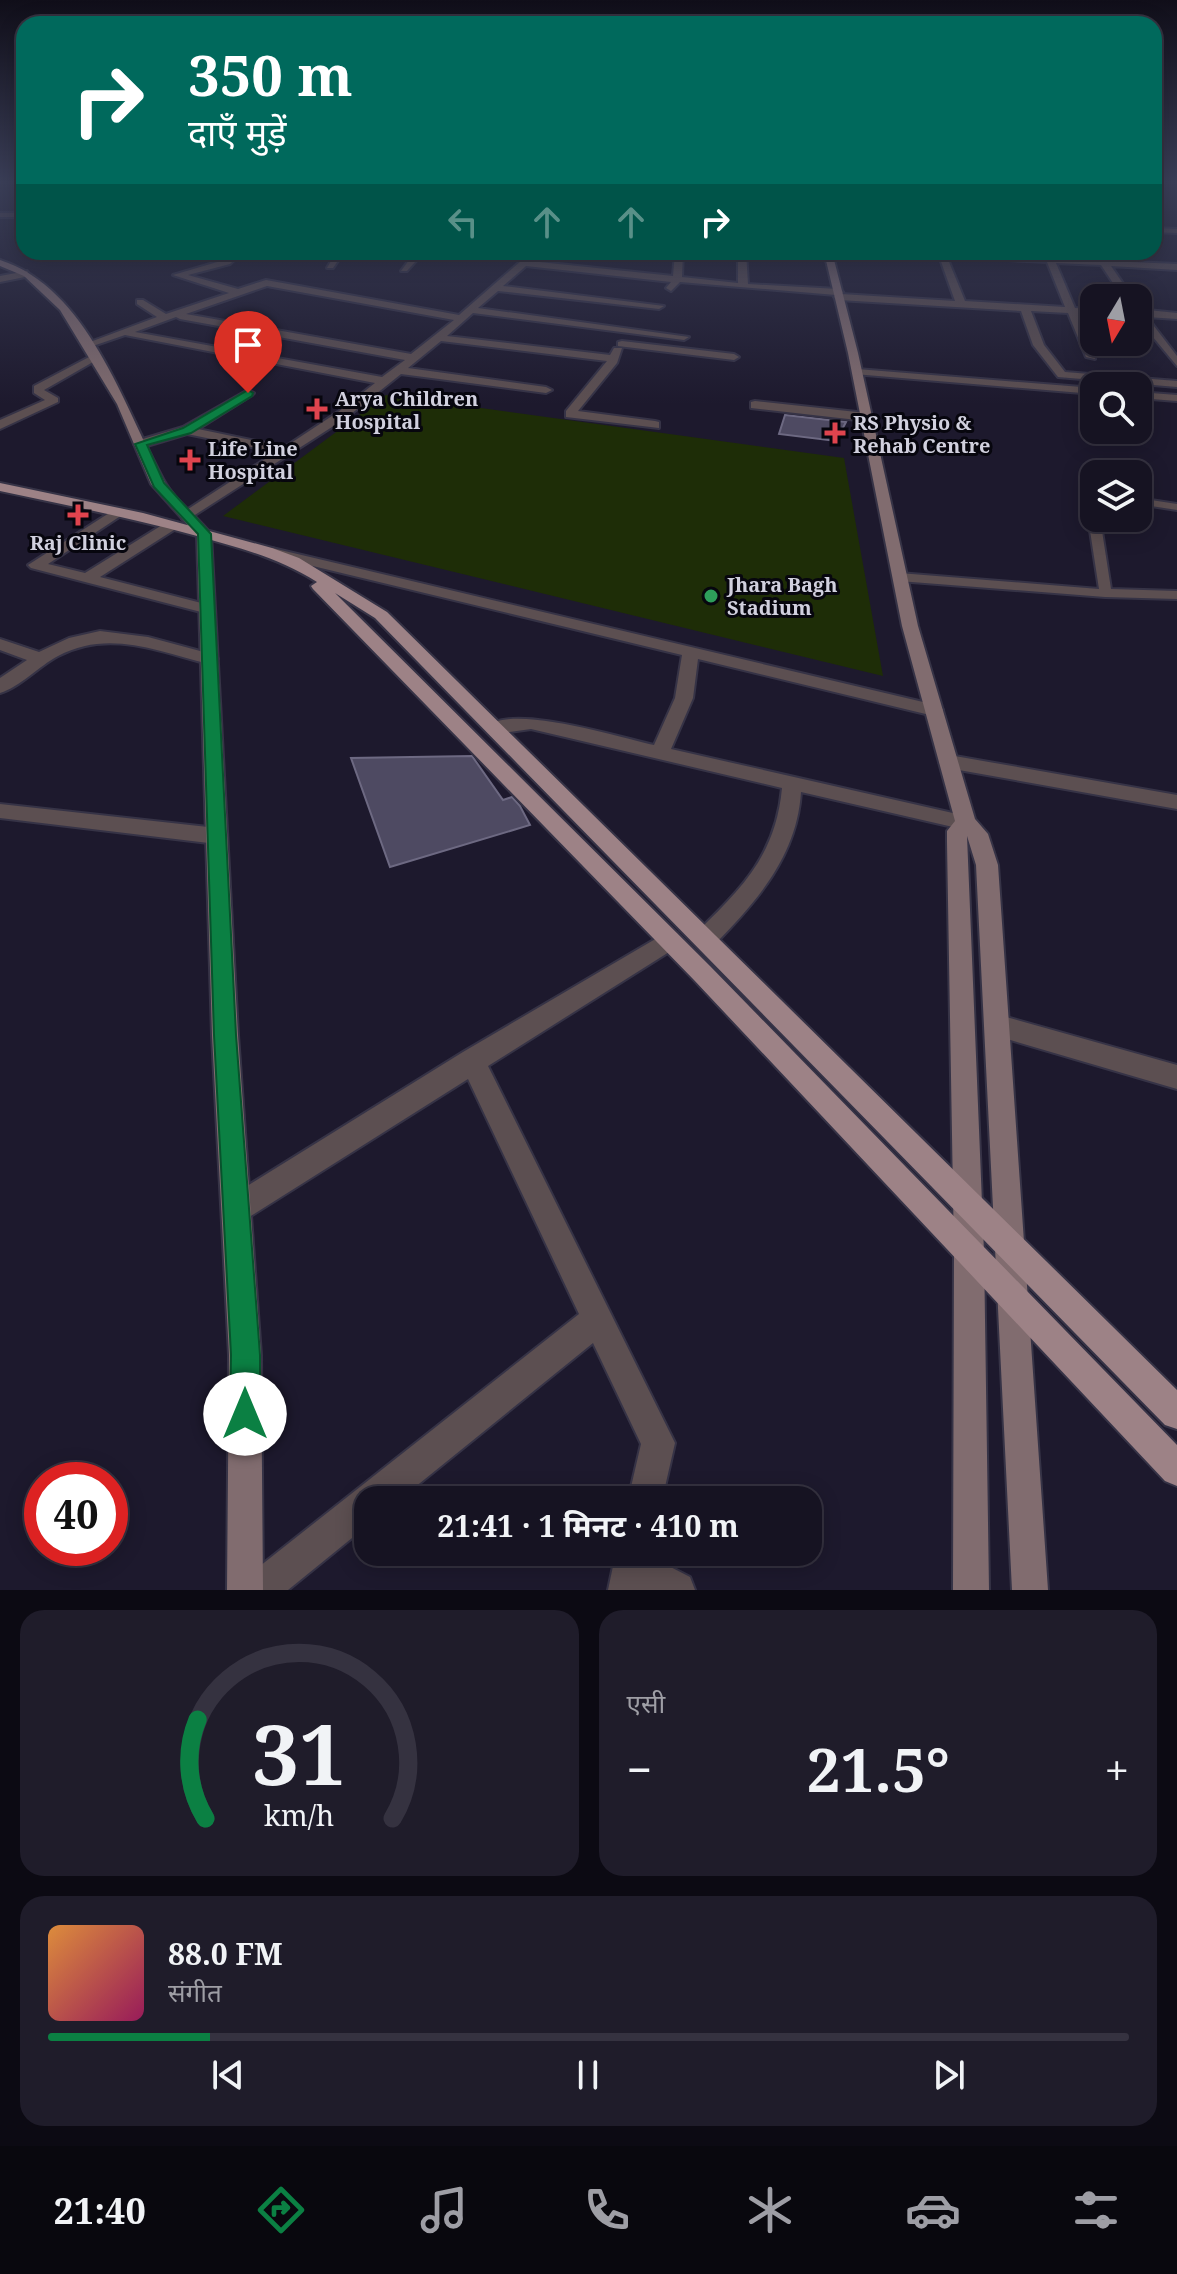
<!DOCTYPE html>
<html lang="hi">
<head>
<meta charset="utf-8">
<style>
  :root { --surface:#161322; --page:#1f1c2a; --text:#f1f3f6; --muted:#9e9ea5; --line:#353240; --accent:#0b8043 }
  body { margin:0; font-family:"Noto Serif","Noto Sans Devanagari",serif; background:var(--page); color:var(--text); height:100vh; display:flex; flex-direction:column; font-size:30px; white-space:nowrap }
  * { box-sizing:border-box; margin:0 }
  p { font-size:26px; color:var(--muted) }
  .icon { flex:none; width:44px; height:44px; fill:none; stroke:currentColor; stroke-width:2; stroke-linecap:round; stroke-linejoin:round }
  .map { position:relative; height:1590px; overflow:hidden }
  .sheet { display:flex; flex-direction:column; gap:20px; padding:20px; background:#0c0a13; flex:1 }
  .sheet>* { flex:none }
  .top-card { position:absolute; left:16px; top:16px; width:1146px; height:244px; border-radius:24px; box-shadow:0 4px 20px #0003,0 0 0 2px var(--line); background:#00695c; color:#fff; overflow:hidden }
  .needle { width:52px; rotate:190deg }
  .fabs { position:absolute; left:1080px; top:284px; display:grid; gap:16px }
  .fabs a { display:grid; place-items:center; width:72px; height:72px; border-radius:16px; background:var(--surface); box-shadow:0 4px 20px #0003,0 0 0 2px var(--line); font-size:40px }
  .speed { position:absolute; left:24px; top:1462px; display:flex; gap:16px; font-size:40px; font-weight:700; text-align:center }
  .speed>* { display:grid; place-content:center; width:104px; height:104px; border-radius:50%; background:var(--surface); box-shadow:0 4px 20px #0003,0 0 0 2px var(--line); line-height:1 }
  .speed .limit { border:12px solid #d22; background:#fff; color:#111 }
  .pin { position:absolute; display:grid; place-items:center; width:68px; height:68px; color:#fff; margin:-82px -34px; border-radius:50% 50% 50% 0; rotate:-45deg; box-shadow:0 0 8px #0007 }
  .pin .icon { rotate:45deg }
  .me { position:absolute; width:88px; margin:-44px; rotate:0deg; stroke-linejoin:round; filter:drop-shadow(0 0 6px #0008) }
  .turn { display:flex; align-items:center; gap:28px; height:168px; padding:0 40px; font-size:36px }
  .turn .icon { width:104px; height:104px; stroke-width:2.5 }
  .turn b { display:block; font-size:56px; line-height:68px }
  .lanes { display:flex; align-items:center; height:76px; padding:0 40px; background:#0003; justify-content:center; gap:40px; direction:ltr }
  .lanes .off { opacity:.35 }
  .big { font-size:60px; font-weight:700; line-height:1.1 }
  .sheet .card { flex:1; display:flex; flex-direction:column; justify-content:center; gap:12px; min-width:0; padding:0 28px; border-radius:24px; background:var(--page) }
  .sheet .dial { align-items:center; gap:0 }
  .dial svg { height:208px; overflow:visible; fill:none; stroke:var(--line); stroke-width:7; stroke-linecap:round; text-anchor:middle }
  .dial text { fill:var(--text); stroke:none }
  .song { display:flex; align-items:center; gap:24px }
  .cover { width:96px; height:96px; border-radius:12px; background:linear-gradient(135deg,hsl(30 70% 55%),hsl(330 70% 35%)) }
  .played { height:8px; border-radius:4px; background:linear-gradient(90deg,var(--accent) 15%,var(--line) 15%) }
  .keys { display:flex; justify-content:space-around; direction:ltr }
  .heat { display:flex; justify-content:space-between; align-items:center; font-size:44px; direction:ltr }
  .sheet .tiles { flex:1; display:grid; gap:20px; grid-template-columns:1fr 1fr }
  .card:last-child { grid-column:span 2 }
  .trip { position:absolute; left:354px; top:1486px; width:468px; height:80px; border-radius:24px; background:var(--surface); box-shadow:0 4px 20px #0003,0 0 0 2px var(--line); font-weight:700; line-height:80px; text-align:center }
  .dock { display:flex; height:128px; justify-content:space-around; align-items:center; background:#09080e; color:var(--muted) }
  .dock .icon { width:56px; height:56px }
  .dock .current { color:var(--accent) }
  .dock b { font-size:36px; color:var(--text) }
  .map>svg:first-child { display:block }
  .green { fill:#1e2d07 }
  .building { fill:#4e4a62; stroke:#6d6982; stroke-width:2 }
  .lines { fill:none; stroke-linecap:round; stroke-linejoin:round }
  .lane-casing { stroke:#363346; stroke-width:4 }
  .street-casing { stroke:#363346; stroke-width:4 }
  .secondary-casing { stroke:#363346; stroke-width:4 }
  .primary-casing { stroke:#363346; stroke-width:4 }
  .lane { fill:#5c4f51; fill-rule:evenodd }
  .street { fill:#5c4f51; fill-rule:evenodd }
  .secondary { fill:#816c6f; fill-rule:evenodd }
  .primary { fill:#9d8286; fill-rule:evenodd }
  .route { fill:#0b8043; stroke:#07532c; stroke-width:2 }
  .health-dot { fill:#e0444e; stroke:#07060e; stroke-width:3 }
  .leisure-dot { fill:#2e9e5b; stroke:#07060e; stroke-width:3 }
  .labels { text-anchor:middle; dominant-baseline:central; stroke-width:6; stroke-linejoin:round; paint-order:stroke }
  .far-poi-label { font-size:20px; font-weight:bold; fill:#d1d0de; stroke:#07060e; text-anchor:start }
</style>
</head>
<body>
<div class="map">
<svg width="1177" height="1590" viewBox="0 0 1177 1590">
  <rect width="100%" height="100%" fill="#1d192d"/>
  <path class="green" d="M386 395 844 458 883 676 223 516Z"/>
  <g class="building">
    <path d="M785 415 846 422 836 441 779 434Z"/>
    <path d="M472 756 503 800 512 797 520 806 530 825 390 867 351 758Z"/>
  </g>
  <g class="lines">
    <g class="lane-casing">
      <g id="lane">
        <path d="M857 369 1094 388V394L854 374 853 372Z"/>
        <path d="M1138 392 1177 395V401L1138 398Z"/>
        <path d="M1091 495H1094V518H1100L1111 589 1177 591V599L1105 597 899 581 893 577 899 573 1099 589 1085 498Z"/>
        <path d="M1138 498 1177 504V510L1138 504Z"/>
      </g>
    </g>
    <g class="street-casing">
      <g id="street">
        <rect x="0" y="213" width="24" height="4"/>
        <path d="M1154 228 1177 229V233L1154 232Z"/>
        <path d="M233 252H242L230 264 188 275 238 289 266 280 459 315 521 261 527 252H535L530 261 673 276 675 252H683L682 277 738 283V252H746L748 284 838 289 843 292 841 294 955 301 939 256 903 252 1177 264V270L1111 266 1133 298H1123L1101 265 1056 263 1075 308 1094 309V315L1078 314 1095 359 1086 357 1068 313 1031 311 1044 345 1065 372 1177 381V387L1058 377 1033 345 1021 311 839 300 834 297 836 295 680 282 671 291 666 288 671 282 526 266 503 286 664 306 659 309 498 291 478 308 689 337 684 340 473 313 447 336 610 355 614 348H622L617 363 578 411 655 421 659 422V428L566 417V411L607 361 441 341 408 368 546 387 552 390 546 393 401 374 346 418 187 520 182 519V513L276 452 187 434 140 448 134 444 136 441 183 427 248 390 254 393 252 395 198 429 285 447 338 412 375 383 125 335 87 348 82 345 157 317 137 304V300H143L166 314 229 293 173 275 224 260ZM947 257 1047 262 1065 307 965 301ZM267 286 454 320 411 354 186 314ZM176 317 180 319 405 360 382 377 135 332Z"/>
        <path d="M336 252H344L333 268H327Z"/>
        <path d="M415 252H424L407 271H401Z"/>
        <path d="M27 271 30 276 0 282V276Z"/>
        <path d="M1138 309 1177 313V319L1147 317 1177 356V366L1138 319Z"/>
        <path d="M622 341 734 354 739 357 734 360 618 346V342Z"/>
        <path d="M91 356 100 358 44 390 58 398V402L0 429V420L45 400 34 393V386Z"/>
        <path d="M755 401 866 413 872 417 866 421 751 408V402Z"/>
        <path d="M117 508 122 509V515L48 564 85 573 167 522H177V528L100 577 213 606V612H201L31 568 28 565Z"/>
        <path d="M272 548 940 706 943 710 940 714 934 716 698 659 693 698 671 749 966 816 973 818 976 823 973 828 966 830 801 792C797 856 757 901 714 945L706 947 698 945 695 938 698 931C743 887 776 854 782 788L531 729 495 734 486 728C507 702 622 738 654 745L675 698 682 655 267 555 265 552Z"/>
        <path d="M100 631 148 637 215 655 218 659 209 664C157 651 108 629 58 656 39 666 20 687 0 693V678L27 660 0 650V639L39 652 69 638Z"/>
        <path d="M949 755 1177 795V809L942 767 939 762Z"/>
        <path d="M0 804 217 828 224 831 227 836 224 841 217 844 0 818Z"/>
        <path d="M669 931 677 933 681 940 677 947 488 1066 675 1443 662 1500H628L641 1444 593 1343 399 1500H368V1525L288 1590H241L246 1577 579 1314 468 1079 246 1219 236 1223 226 1219 222 1209 226 1199 463 1052Z"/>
        <path d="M999 1015 1177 1065V1089L990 1034 987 1026 990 1018Z"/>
        <path d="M616 1552H652L651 1557 690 1577 695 1590H608Z"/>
      </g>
    </g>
    <g class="secondary-casing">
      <g id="secondary">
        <path d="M824 252H832L858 353 918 626 975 819 988 834 998 865 1048 1590H1012L976 865 967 836 984 1252 989 1590H953L954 1252 947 842V831L955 821 902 626 848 353Z"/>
        <path d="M0 260C88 288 123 405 163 479 174 500 197 516 211 534L238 1035 261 1355 263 1590H227L229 1355 212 1035 197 535 151 484 117 404 60 310 24 276 0 266Z"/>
      </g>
    </g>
    <g class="primary-casing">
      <path id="primary" d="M0 483 143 513 272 548 299 558 387 612 1177 1390V1429L1165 1425 375 618 335 593 710 966 1177 1445V1486L1165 1481 694 980 313 589 311 586 317 582C279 558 240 548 197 536 132 518 66 505 0 491Z"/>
    </g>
    <use href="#lane" class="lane"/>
    <use href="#street" class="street"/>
    <use href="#secondary" class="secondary"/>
    <use href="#primary" class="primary"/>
  </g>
  <linearGradient id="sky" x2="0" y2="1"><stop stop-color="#100e19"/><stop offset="0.45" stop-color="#3a3e57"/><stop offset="1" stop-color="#3a3e57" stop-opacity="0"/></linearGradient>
  <rect width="1177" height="404" fill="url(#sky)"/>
  <path class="route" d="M248 390 253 393 252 396 191 433 147 445 164 483 211 534 236 1035 260 1355V1414L256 1424 245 1429 235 1424 230 1414 231 1355 214 1035 198 534 154 487 135 444 183 428Z"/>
  <g class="health-dot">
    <path d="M313 397h8v8h8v8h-8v8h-8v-8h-8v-8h8z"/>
    <path d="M831 421h8v8h8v8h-8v8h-8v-8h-8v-8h8z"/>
    <path d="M186 448h8v8h8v8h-8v8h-8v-8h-8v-8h8z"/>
    <path d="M74 503h8v8h8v8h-8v8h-8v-8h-8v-8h8z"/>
  </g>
  <circle class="leisure-dot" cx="711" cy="596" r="8"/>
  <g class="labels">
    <g class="far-poi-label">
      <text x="335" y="398">Arya Children<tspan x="335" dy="23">Hospital</tspan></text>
      <text x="853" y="422">RS Physio &amp;<tspan x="853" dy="23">Rehab Centre</tspan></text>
      <text x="208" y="448">Life Line<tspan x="208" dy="23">Hospital</tspan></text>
      <text x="78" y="542" text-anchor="middle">Raj Clinic</text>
      <text x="727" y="584">Jhara Bagh<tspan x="727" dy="23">Stadium</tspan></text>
    </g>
  </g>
</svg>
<div class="fabs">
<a><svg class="needle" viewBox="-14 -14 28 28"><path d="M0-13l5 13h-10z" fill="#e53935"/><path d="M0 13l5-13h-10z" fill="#9e9ea5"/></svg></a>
<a><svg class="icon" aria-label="search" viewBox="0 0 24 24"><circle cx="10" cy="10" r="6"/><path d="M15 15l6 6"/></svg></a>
<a><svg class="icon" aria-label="layers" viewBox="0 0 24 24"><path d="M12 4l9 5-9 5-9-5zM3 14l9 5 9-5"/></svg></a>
</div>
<div class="speed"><div class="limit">40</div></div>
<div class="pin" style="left:248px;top:393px;background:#d93025"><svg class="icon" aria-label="arrive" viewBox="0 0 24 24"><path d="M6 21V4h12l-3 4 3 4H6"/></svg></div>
<svg class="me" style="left:245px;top:1414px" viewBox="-20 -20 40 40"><circle r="19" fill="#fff"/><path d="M0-13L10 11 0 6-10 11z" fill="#0b8043"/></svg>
<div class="trip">21:41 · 1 मिनट · 410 m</div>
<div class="top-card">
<div class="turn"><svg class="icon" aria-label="right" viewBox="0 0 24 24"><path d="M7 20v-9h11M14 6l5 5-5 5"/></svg><div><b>350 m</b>दाएँ मुड़ें</div></div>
<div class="lanes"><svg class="icon off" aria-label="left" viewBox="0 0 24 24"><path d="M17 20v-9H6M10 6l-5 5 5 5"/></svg><svg class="icon off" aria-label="ahead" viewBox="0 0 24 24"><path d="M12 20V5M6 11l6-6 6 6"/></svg><svg class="icon off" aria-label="ahead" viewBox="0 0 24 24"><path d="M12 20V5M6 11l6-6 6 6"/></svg><svg class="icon" aria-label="right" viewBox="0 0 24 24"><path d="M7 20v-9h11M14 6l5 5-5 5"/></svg></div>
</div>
</div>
<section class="sheet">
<div class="tiles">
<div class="card dial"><svg viewBox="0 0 100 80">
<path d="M14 69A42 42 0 1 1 86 69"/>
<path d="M14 69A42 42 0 0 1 11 31" stroke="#0b8043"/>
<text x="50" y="56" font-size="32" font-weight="700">31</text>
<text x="50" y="72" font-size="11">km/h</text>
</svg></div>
<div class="card"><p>एसी</p>
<div class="heat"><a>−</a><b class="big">21.5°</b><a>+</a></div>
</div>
<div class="card">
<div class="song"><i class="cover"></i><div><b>88.0 FM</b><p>संगीत</p></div></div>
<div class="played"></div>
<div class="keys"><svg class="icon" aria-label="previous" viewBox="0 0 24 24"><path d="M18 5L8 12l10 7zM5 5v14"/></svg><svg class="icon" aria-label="pause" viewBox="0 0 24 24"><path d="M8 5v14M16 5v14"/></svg><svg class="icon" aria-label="next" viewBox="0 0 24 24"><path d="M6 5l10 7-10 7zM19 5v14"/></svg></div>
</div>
</div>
</section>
<nav class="dock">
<b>21:40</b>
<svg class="icon current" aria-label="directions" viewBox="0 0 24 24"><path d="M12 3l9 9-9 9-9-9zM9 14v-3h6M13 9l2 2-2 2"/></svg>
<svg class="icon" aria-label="music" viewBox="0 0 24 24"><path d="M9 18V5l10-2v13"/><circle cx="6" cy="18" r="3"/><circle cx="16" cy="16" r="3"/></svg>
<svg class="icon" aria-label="phone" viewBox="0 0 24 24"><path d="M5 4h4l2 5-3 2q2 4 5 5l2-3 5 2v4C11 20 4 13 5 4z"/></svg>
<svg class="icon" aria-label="climate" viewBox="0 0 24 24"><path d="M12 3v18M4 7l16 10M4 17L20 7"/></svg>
<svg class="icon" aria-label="car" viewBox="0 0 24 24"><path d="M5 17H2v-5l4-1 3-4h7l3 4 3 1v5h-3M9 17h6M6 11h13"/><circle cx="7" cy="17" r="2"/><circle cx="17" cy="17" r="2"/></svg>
<svg class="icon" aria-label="filters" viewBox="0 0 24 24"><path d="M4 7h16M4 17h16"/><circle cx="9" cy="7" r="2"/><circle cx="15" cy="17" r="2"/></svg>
</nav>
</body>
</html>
